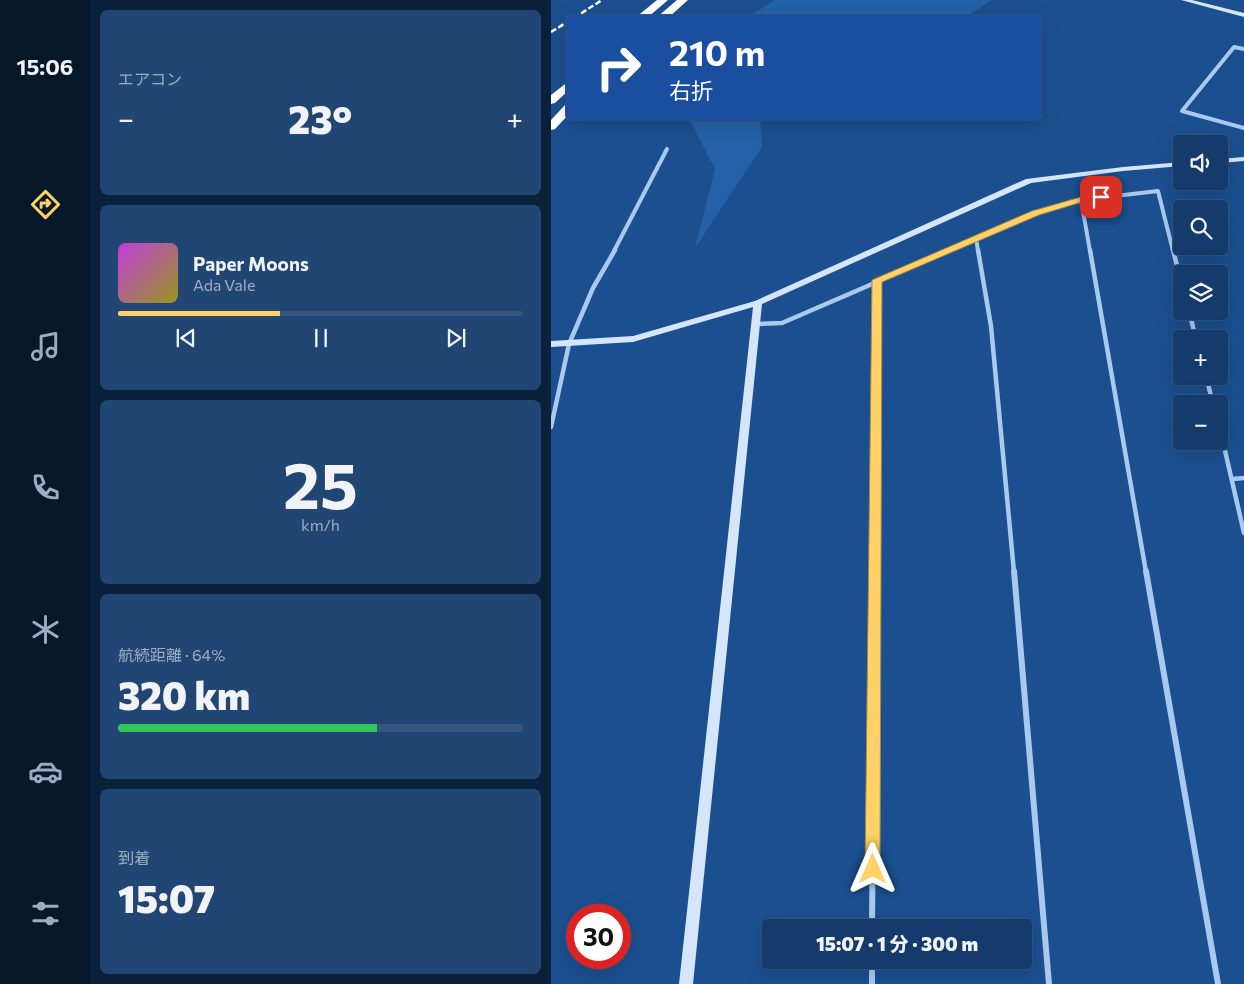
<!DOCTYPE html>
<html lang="ja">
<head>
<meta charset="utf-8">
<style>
  :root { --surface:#143b6b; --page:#214673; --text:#f1f3f6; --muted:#9dadc1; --line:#33557e; --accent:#ffd166 }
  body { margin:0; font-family:Commissioner,"Noto Sans JP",sans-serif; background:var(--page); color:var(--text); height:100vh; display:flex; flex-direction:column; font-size:19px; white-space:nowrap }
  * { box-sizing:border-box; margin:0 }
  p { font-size:16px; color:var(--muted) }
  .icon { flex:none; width:28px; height:28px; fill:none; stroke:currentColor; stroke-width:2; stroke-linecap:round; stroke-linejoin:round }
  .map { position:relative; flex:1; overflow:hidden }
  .side { display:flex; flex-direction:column; gap:10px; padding:10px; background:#0b203b; width:461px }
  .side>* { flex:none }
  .guide { position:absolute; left:15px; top:15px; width:475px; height:105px; border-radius:5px; box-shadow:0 5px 20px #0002,0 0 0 1px var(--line); background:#1a4fa0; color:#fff; overflow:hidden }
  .tools { position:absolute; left:622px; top:135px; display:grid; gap:10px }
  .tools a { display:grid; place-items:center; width:55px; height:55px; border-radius:5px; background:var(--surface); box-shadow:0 5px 20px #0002,0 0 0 1px var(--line); font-size:25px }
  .speed { position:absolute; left:15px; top:904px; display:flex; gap:10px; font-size:25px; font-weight:700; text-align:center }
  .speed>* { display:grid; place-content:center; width:65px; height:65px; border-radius:50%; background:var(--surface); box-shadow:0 5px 20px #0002,0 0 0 1px var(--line); line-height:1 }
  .speed .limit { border:8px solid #d22; background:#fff; color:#111 }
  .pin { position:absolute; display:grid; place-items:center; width:42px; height:42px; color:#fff; margin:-21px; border-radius:10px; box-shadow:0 2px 8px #0006 }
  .me { position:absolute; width:55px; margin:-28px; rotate:0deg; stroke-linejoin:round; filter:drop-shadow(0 0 4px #0008) }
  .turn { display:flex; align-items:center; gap:18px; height:105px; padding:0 20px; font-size:22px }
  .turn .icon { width:65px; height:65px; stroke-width:2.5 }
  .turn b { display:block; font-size:35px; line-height:42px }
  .big { font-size:38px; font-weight:800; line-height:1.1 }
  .side .card { flex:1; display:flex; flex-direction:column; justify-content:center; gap:8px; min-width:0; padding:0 18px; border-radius:8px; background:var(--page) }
  .side .dial { align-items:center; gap:0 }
  .dial b { font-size:65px; line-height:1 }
  .song { display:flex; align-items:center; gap:15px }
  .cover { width:60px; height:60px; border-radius:8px; background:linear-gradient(135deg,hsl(290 70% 55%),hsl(60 70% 35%)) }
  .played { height:5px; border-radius:2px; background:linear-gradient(90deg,var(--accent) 40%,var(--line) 40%) }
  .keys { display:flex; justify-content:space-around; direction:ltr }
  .heat { display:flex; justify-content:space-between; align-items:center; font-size:28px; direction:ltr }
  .charge { height:8px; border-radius:4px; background:linear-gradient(90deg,#34c759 64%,var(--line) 0) }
  .trip { position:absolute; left:211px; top:919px; width:270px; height:50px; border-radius:5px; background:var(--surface); box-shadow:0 5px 20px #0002,0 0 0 1px var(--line); font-weight:800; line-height:50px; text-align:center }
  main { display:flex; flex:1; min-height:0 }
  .menu { display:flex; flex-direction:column; width:90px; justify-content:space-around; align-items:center; background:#08182b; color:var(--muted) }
  .menu .icon { width:35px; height:35px }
  .menu .current { color:var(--accent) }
  .menu b { font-size:22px; color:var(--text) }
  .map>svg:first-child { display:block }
  .green { fill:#2461a8 }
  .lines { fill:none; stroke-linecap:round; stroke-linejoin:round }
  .street-far2 { stroke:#a9c9ee; stroke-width:4 }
  .street-far1 { stroke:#a9c9ee; stroke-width:4.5 }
  .street { stroke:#a9c9ee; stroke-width:6 }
  .secondary { fill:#d6e6fa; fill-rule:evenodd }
  .highway { fill:#fff; fill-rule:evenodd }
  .rail { stroke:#fff; stroke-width:2.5; stroke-dasharray:6 2.5; stroke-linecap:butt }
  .route { fill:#ffd166; stroke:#a68842 }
</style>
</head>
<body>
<main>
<nav class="menu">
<b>15:06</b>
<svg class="icon current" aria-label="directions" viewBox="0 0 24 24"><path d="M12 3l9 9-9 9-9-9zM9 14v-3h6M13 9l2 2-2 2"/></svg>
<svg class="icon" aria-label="music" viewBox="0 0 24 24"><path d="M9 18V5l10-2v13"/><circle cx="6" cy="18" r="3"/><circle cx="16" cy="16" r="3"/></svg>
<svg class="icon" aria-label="phone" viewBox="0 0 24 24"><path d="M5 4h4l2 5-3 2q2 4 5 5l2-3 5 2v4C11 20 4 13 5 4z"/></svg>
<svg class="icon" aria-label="climate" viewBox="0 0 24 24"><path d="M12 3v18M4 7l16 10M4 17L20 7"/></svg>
<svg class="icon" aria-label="car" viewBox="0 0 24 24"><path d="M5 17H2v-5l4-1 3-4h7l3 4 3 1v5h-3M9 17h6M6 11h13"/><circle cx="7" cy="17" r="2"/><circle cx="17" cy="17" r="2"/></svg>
<svg class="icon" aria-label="filters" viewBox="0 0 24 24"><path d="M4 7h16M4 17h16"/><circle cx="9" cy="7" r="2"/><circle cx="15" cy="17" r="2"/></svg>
</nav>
<section class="side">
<div class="card"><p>エアコン</p>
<div class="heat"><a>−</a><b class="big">23°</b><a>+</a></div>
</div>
<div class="card">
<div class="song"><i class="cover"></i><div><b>Paper Moons</b><p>Ada Vale</p></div></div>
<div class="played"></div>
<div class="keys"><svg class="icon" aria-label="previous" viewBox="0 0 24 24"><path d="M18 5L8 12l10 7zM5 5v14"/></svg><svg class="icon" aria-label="pause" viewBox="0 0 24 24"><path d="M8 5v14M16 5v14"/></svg><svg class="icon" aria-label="next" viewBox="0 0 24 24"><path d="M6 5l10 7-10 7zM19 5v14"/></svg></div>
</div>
<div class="card dial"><b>25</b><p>km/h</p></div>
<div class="card"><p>航続距離 · 64%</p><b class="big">320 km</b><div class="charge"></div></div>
<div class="card"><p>到着</p><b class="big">15:07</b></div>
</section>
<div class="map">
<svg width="693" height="984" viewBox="0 0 693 984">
  <rect width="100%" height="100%" fill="#1b4f8f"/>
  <g class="green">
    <path d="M224 0H441L415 17H196Z"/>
    <path d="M138 118H209L211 147 144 248 164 169Z"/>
  </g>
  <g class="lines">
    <g class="street-far2">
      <path d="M693 49 683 47 631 111 693 128"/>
      <path d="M530 200 539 251"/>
      <path d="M425 237 427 251"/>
      <path d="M63 251 116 149"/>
      <path d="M397 251 484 213 530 200 607 191 622 251"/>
    </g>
    <g class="street-far1">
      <path d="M427 250 440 326 463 572"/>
      <path d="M539 250 595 572"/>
      <path d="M622 250 631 285"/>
      <path d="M638 311 645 339"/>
      <path d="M205 324 231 323 400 250"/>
      <path d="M655 376 662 404"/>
      <path d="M0 427 18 344 42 288 64 250"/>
      <path d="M669 429 693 533"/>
      <path d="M682 479 693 478"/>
      <path d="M324 572 326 280"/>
    </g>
    <g class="street">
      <path d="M463 571 498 984"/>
      <path d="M595 571 667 984"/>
      <path d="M321 928 324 571"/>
      <path d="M321 960V984"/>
    </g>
    <g class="secondary">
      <path d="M630 0H641L693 13V17Z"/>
      <path d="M693 157V161L669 163V159Z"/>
      <path d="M631 162V166L572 171 480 183 211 304 142 984H128L202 307 82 342 0 347V341L82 336 204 301 475 179 572 167Z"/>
    </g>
    <g class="highway">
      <path d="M106 0H117L96 18H84Z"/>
      <path d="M126 0H137L117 18H105Z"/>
      <path d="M18 81V90L4 103 0 104V95Z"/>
      <path d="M18 104V114L4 129 0 130V120L14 105Z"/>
    </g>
    <g class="rail">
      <path d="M23 18 51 0"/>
      <path d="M0 32 18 21"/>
    </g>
  </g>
  <path class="route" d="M550 195H553V199L531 202 488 215 331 282 329 869 327 873 322 875 317 873 314 869 321 280 481 211 530 197Z"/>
</svg>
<div class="tools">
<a><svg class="icon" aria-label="sound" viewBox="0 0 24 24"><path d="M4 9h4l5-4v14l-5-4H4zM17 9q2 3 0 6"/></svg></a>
<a><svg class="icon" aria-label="search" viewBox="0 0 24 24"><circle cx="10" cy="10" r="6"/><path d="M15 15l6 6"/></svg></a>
<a><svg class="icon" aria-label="layers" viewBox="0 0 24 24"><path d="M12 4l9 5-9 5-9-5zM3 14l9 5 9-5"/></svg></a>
<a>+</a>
<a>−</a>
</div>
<div class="speed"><div class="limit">30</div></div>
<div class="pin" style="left:550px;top:197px;background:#d93025"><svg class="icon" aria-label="arrive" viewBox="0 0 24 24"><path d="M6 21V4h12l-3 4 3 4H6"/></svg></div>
<svg class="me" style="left:322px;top:869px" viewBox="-20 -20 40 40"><path d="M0-17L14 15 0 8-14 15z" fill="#ffd166" stroke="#fff" stroke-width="4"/></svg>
<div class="trip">15:07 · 1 分 · 300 m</div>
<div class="guide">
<div class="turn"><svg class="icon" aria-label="right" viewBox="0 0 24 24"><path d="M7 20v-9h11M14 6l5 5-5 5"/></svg><div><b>210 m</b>右折</div></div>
</div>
</div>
</main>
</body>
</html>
